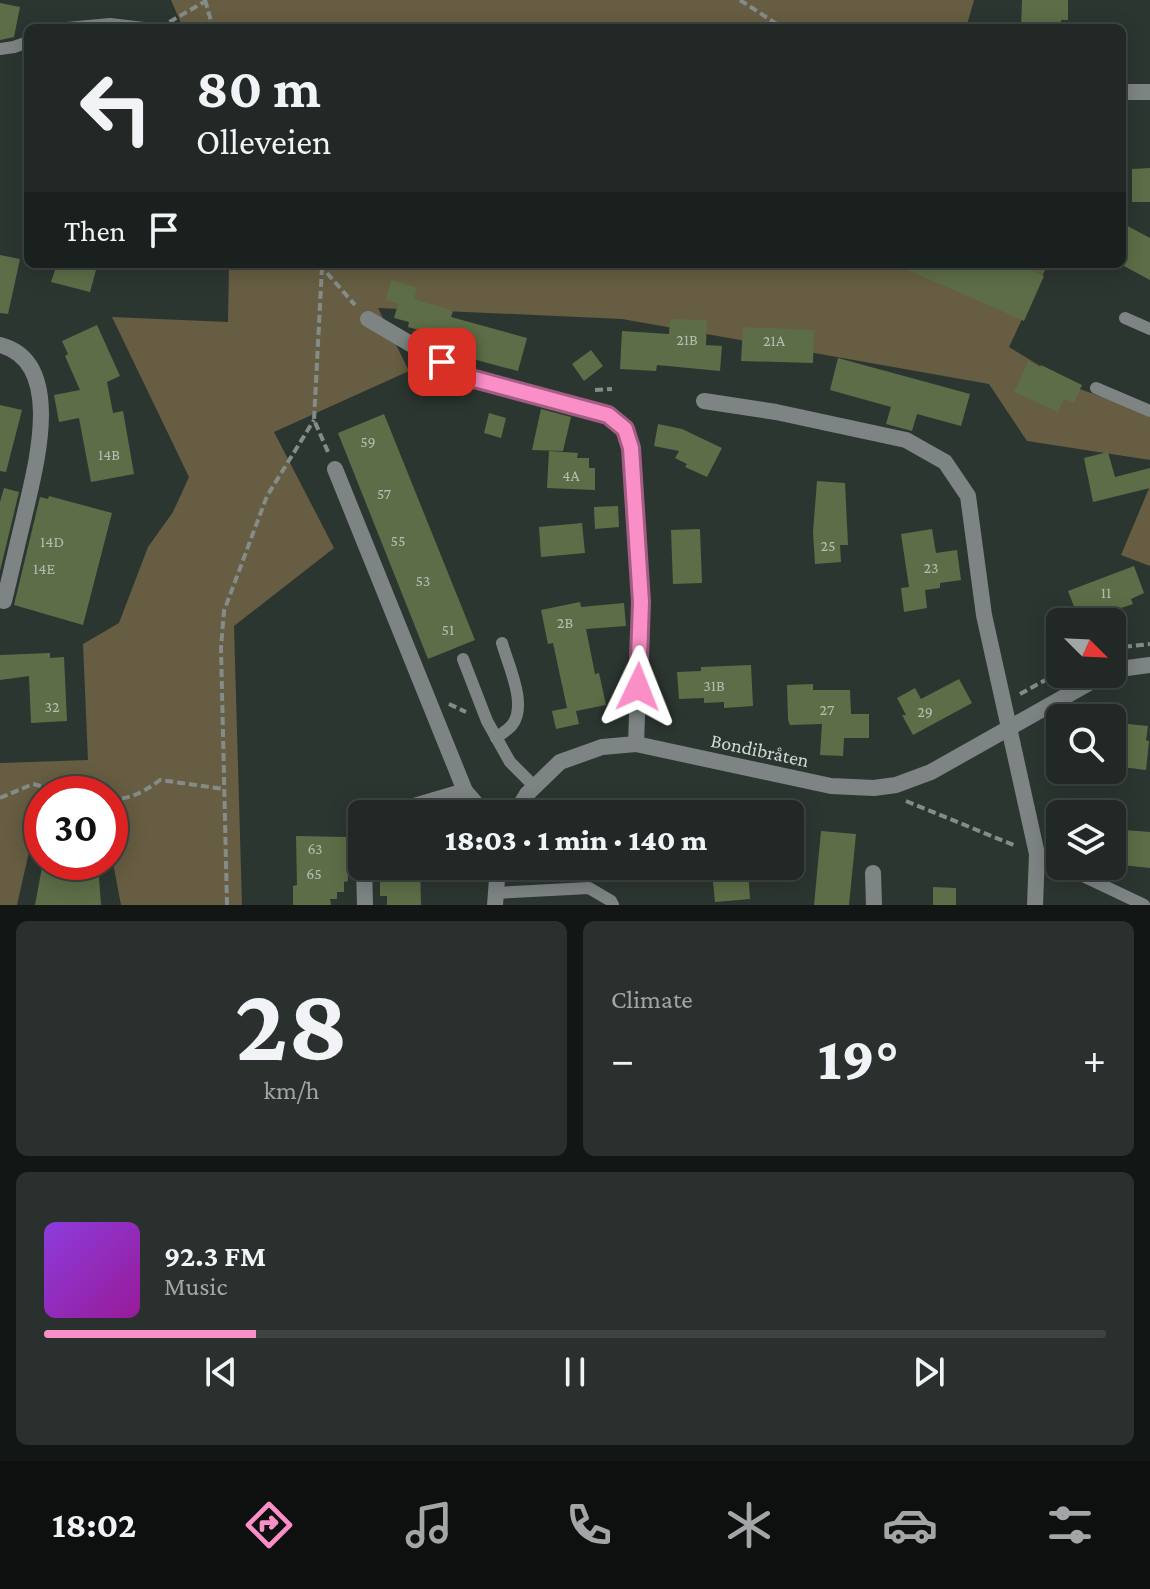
<!DOCTYPE html>
<html lang="en">
<head>
<meta charset="utf-8">
<style>
  :root { --surface:#212825; --page:#29302d; --text:#f1f3f6; --muted:#a2a6a7; --line:#3e4442; --accent:#fa8fc8 }
  body { margin:0; font-family:"Crimson Pro",serif; background:var(--page); color:var(--text); height:100vh; display:flex; flex-direction:column; font-size:30px; white-space:nowrap }
  * { box-sizing:border-box; margin:0 }
  p { font-size:26px; color:var(--muted) }
  .icon { flex:none; width:44px; height:44px; fill:none; stroke:currentColor; stroke-width:2; stroke-linecap:round; stroke-linejoin:round }
  .map { position:relative; height:905px; overflow:hidden }
  .side { display:flex; flex-direction:column; gap:16px; padding:16px; background:#121614; flex:1 }
  .side>* { flex:none }
  .guide { position:absolute; left:24px; top:24px; width:1102px; height:244px; border-radius:12px; box-shadow:0 4px 20px #0003,0 0 0 2px var(--line); background:#212825; color:var(--text); overflow:hidden }
  .needle { width:52px; rotate:114deg }
  .fabs { position:absolute; left:1046px; top:608px; display:grid; gap:16px }
  .fabs a { display:grid; place-items:center; width:80px; height:80px; border-radius:12px; background:var(--surface); box-shadow:0 4px 20px #0003,0 0 0 2px var(--line); font-size:40px }
  .speed { position:absolute; left:24px; top:776px; display:flex; gap:16px; font-size:40px; font-weight:700; text-align:center }
  .speed>* { display:grid; place-content:center; width:104px; height:104px; border-radius:50%; background:var(--surface); box-shadow:0 4px 20px #0003,0 0 0 2px var(--line); line-height:1 }
  .speed .limit { border:12px solid #d22; background:#fff; color:#111 }
  .pin { position:absolute; display:grid; place-items:center; width:68px; height:68px; color:#fff; margin:-34px; border-radius:16px; box-shadow:0 4px 12px #0006 }
  .me { position:absolute; width:88px; margin:-44px; rotate:2deg; stroke-linejoin:round; filter:drop-shadow(0 0 6px #0008) }
  .turn { display:flex; align-items:center; gap:28px; height:168px; padding:0 40px; font-size:36px }
  .turn .icon { width:104px; height:104px; stroke-width:2.5 }
  .turn b { display:block; font-size:56px; line-height:68px }
  .then { display:flex; align-items:center; height:76px; padding:0 40px; background:#0003; gap:16px; font-size:30px }
  .big { font-size:60px; font-weight:800; line-height:1.1 }
  .side .tile { flex:1; display:flex; flex-direction:column; justify-content:center; gap:12px; min-width:0; padding:0 28px; border-radius:12px; background:var(--page) }
  .side .dial { align-items:center; gap:0 }
  .dial b { font-size:104px; line-height:1 }
  .song { display:flex; align-items:center; gap:24px }
  .cover { width:96px; height:96px; border-radius:12px; background:linear-gradient(135deg,hsl(270 70% 55%),hsl(300 70% 35%)) }
  .played { height:8px; border-radius:4px; background:linear-gradient(90deg,var(--accent) 20%,var(--line) 20%) }
  .keys { display:flex; justify-content:space-around; direction:ltr }
  .heat { display:flex; justify-content:space-between; align-items:center; font-size:44px; direction:ltr }
  .side .tiles { flex:1; display:grid; gap:16px; grid-template-columns:1fr 1fr }
  .tile:last-child { grid-column:span 2 }
  .trip { position:absolute; left:348px; top:800px; width:456px; height:80px; border-radius:12px; background:var(--surface); box-shadow:0 4px 20px #0003,0 0 0 2px var(--line); font-weight:800; line-height:80px; text-align:center }
  .menu { display:flex; height:128px; justify-content:space-around; align-items:center; background:#0d100f; color:var(--muted) }
  .menu .icon { width:56px; height:56px }
  .menu .on { color:var(--accent) }
  .menu b { font-size:36px; color:var(--text) }
  .map>svg:first-child { display:block }
  .green { fill:#665d42 }
  .building { fill:#5d6d47 }
  .lines { fill:none; stroke-linecap:round; stroke-linejoin:round }
  .path { stroke:#848c88; stroke-width:4; stroke-dasharray:8 4; stroke-linecap:butt }
  .service { stroke:#7e8484; stroke-width:12 }
  .minor { stroke:#7e8484; stroke-width:16 }
  .route-casing { stroke:#a25d82; stroke-width:20 }
  .route { stroke:#fa8fc8; stroke-width:14 }
  .labels { text-anchor:middle; dominant-baseline:central; stroke-width:8; stroke-linejoin:round; paint-order:stroke }
  .number-label { font-size:16px; fill:#b5bdb2 }
  .street-label { font-size:20px; fill:#d2d8d5; stroke:#2c3631 }
</style>
</head>
<body>
<div class="map">
<svg width="1150" height="905" viewBox="0 0 1150 905">
  <rect width="100%" height="100%" fill="#2c3631"/>
  <g class="green">
    <path d="M171 0H974L966 28H183Z"/>
    <path d="M229 264H1048L1009 347 1074 387 1150 414V460L1027 441 989 384 622 319 378 308 409 371 274 432 334 548 234 626 242 905H121L110 847V794H42V840L31 843 17 905H0V763L88 760 83 644 119 623 148 547 173 512 189 477 112 317 228 322Z"/>
    <path d="M1150 486V566L1121 555Z"/>
  </g>
  <g class="building">
    <path d="M1022 0H1068V20H1061V28H1021Z"/>
    <path d="M0 3 20 7 14 37 0 40Z"/>
    <path d="M1150 168V202H1132V169Z"/>
    <path d="M1122 223 1150 238V280L1122 265Z"/>
    <path d="M0 255 20 259 8 314 0 313Z"/>
    <path d="M57 264H87L86 267 96 270 90 292 51 282Z"/>
    <path d="M894 264H1017L1044 276 1024 321Z"/>
    <path d="M391 280 417 287 414 299 453 311 451 317 527 338 518 371 469 358 473 345 408 327 409 322 394 318 398 304 386 300Z"/>
    <path d="M670 319 707 320 706 345 722 346 720 371 657 365 656 371 620 369 622 331 669 334Z"/>
    <path d="M97 325 120 376 107 382 113 413 123 411 134 474 91 482 79 418 59 422 54 395 80 390 65 356 68 354 62 341Z"/>
    <path d="M743 327 814 330 813 363 741 361Z"/>
    <path d="M591 350 603 366 584 381 572 364Z"/>
    <path d="M838 358 970 394 961 426 917 414 912 431 886 424 891 407 830 390Z"/>
    <path d="M1028 361 1040 367 1041 365 1082 385 1074 403 1064 399 1058 412 1014 392Z"/>
    <path d="M0 405 22 410 6 472 0 471Z"/>
    <path d="M541 409 571 417 563 451 532 450Z"/>
    <path d="M489 413 506 418 501 438 484 433Z"/>
    <path d="M384 414 475 640 428 659 338 433Z"/>
    <path d="M658 424 682 429 722 448 707 477 685 467 687 464 675 458 679 451 654 446Z"/>
    <path d="M549 451 578 453 577 458H589V468H595V490L547 488Z"/>
    <path d="M1108 452 1115 477 1150 468V488L1093 502 1084 458Z"/>
    <path d="M817 481 845 483 848 545H840L841 562 815 564 813 532Z"/>
    <path d="M4 488 19 492 0 571V502Z"/>
    <path d="M49 496 112 513 83 625 14 605 40 497 48 499Z"/>
    <path d="M618 506 619 527 595 529 594 507Z"/>
    <path d="M582 523 585 553 541 557 539 527Z"/>
    <path d="M700 529 702 583 673 584 671 530Z"/>
    <path d="M932 529 936 553 957 550 961 580 940 583V588L925 590 927 608 904 612 901 588 909 587 901 534Z"/>
    <path d="M1134 566 1144 593 1131 599 1133 604 1080 622 1068 591Z"/>
    <path d="M580 602 581 607 624 603 626 626 586 629 595 674 599 673 606 705 576 711 579 724 556 729 552 711 567 708 553 643 548 644 541 610Z"/>
    <path d="M50 653V658L64 657 67 721 31 723 29 676 0 680V655Z"/>
    <path d="M751 665 753 706 724 708V702L704 703V698L679 699 677 672 701 671V667Z"/>
    <path d="M959 679 972 703 913 735 902 715H906L897 698 915 688 921 699Z"/>
    <path d="M813 684V690H850L851 714H869V738H844L843 756 820 755 822 724 790 725 788 720 787 685Z"/>
    <path d="M1119 723 1148 726 1146 740 1149 741 1146 770 1114 766 1115 736H1118Z"/>
    <path d="M1112 829 1150 832V868L1112 864Z"/>
    <path d="M821 831 856 834 849 905H814Z"/>
    <path d="M296 836 347 837 348 881 344 882V892H337V899H330L331 905H293V886L297 885Z"/>
    <path d="M43 862H96L98 864 101 905H35Z"/>
    <path d="M387 866H420L421 905H387V896H380V874H387Z"/>
    <path d="M748 869 750 899 715 902 712 872Z"/>
    <path d="M933 887 956 888V905H933Z"/>
  </g>
  <g class="lines">
    <g class="path">
      <path d="M205 0 213 28"/>
      <path d="M740 0 783 28"/>
      <path d="M159 28 206 1"/>
      <path d="M319 264 355 305"/>
      <path d="M322 267 314 420 328 452"/>
      <path d="M595 390 612 389"/>
      <path d="M1112 648 1150 644"/>
      <path d="M1020 694 1060 672"/>
      <path d="M449 704 466 712"/>
      <path d="M0 798 33 784 72 794"/>
      <path d="M110 800C130 799 144 792 160 780L224 789"/>
      <path d="M906 801 1016 846"/>
      <path d="M227 905 221 648 224 611 267 496 314 420"/>
    </g>
    <g class="service">
      <path d="M67 28 110 24 144 28"/>
      <path d="M0 49 14 47 28 42"/>
      <path d="M1125 318 1150 329"/>
      <path d="M1096 388 1150 411"/>
      <path d="M463 659 487 721 510 762 535 787"/>
      <path d="M496 738C501 734 508 730 512 725 528 705 508 665 502 643"/>
      <path d="M1037 854 1060 865"/>
      <path d="M1062 866 1144 905"/>
      <path d="M495 893 589 888 611 901 613 905"/>
    </g>
    <g class="minor">
      <path d="M1122 92H1150"/>
      <path d="M368 319 467 377 608 415 625 429 631 448 641 602 636 744"/>
      <path d="M0 345C67 362 34 472 24 517 17 545 11 573 4 601"/>
      <path d="M704 401 776 412 906 440 945 462 968 496 984 615 1037 854 1035 905"/>
      <path d="M335 469 465 791 485 814"/>
      <path d="M1112 670 1150 665"/>
      <path d="M387 814 465 791"/>
      <path d="M515 814 527 794 560 762 602 747 636 744 831 786 874 788 896 785 931 772 1105 674"/>
      <path d="M364 866 365 905"/>
      <path d="M873 873 874 905"/>
      <path d="M495 905 498 866"/>
    </g>
  </g>
  <g class="lines">
    <g class="route-casing">
      <path id="route" d="M442 362 467 377 608 415 625 429 631 448 641 602 638 687"/>
    </g>
    <use href="#route" class="route"/>
  </g>
  <g class="labels">
    <g class="number-label">
      <text x="687" y="339">21B</text>
      <text x="774" y="340">21A</text>
      <text x="368" y="441">59</text>
      <text x="109" y="454">14B</text>
      <text x="571" y="475">4A</text>
      <text x="384" y="493">57</text>
      <text x="398" y="540">55</text>
      <text x="52" y="541">14D</text>
      <text x="828" y="545">25</text>
      <text x="931" y="567">23</text>
      <text x="44" y="568">14E</text>
      <text x="423" y="580">53</text>
      <text x="1106" y="592">11</text>
      <text x="565" y="622">2B</text>
      <text x="448" y="629">51</text>
      <text x="714" y="685">31B</text>
      <text x="52" y="706">32</text>
      <text x="827" y="709">27</text>
      <text x="925" y="711">29</text>
      <text x="315" y="848">63</text>
      <text x="314" y="873">65</text>
    </g>
    <g class="street-label">
      <text transform="translate(760 750) rotate(12)">Bondibråten</text>
    </g>
  </g>
</svg>
<div class="fabs">
<a><svg class="needle" viewBox="-14 -14 28 28"><path d="M0-13l5 13h-10z" fill="#e53935"/><path d="M0 13l5-13h-10z" fill="#a2a6a7"/></svg></a>
<a><svg class="icon" aria-label="search" viewBox="0 0 24 24"><circle cx="10" cy="10" r="6"/><path d="M15 15l6 6"/></svg></a>
<a><svg class="icon" aria-label="layers" viewBox="0 0 24 24"><path d="M12 4l9 5-9 5-9-5zM3 14l9 5 9-5"/></svg></a>
</div>
<div class="speed"><div class="limit">30</div></div>
<div class="pin" style="left:442px;top:362px;background:#d93025"><svg class="icon" aria-label="arrive" viewBox="0 0 24 24"><path d="M6 21V4h12l-3 4 3 4H6"/></svg></div>
<svg class="me" style="left:638px;top:687px" viewBox="-20 -20 40 40"><path d="M0-17L14 15 0 8-14 15z" fill="#fa8fc8" stroke="#fff" stroke-width="4"/></svg>
<div class="trip">18:03 · 1 min · 140 m</div>
<div class="guide">
<div class="turn"><svg class="icon" aria-label="left" viewBox="0 0 24 24"><path d="M17 20v-9H6M10 6l-5 5 5 5"/></svg><div><b>80 m</b>Olleveien</div></div>
<div class="then">Then<svg class="icon" aria-label="arrive" viewBox="0 0 24 24"><path d="M6 21V4h12l-3 4 3 4H6"/></svg></div>
</div>
</div>
<section class="side">
<div class="tiles">
<div class="tile dial"><b>28</b><p>km/h</p></div>
<div class="tile"><p>Climate</p>
<div class="heat"><a>−</a><b class="big">19°</b><a>+</a></div>
</div>
<div class="tile">
<div class="song"><i class="cover"></i><div><b>92.3 FM</b><p>Music</p></div></div>
<div class="played"></div>
<div class="keys"><svg class="icon" aria-label="previous" viewBox="0 0 24 24"><path d="M18 5L8 12l10 7zM5 5v14"/></svg><svg class="icon" aria-label="pause" viewBox="0 0 24 24"><path d="M8 5v14M16 5v14"/></svg><svg class="icon" aria-label="next" viewBox="0 0 24 24"><path d="M6 5l10 7-10 7zM19 5v14"/></svg></div>
</div>
</div>
</section>
<nav class="menu">
<b>18:02</b>
<svg class="icon on" aria-label="directions" viewBox="0 0 24 24"><path d="M12 3l9 9-9 9-9-9zM9 14v-3h6M13 9l2 2-2 2"/></svg>
<svg class="icon" aria-label="music" viewBox="0 0 24 24"><path d="M9 18V5l10-2v13"/><circle cx="6" cy="18" r="3"/><circle cx="16" cy="16" r="3"/></svg>
<svg class="icon" aria-label="phone" viewBox="0 0 24 24"><path d="M5 4h4l2 5-3 2q2 4 5 5l2-3 5 2v4C11 20 4 13 5 4z"/></svg>
<svg class="icon" aria-label="climate" viewBox="0 0 24 24"><path d="M12 3v18M4 7l16 10M4 17L20 7"/></svg>
<svg class="icon" aria-label="car" viewBox="0 0 24 24"><path d="M5 17H2v-5l4-1 3-4h7l3 4 3 1v5h-3M9 17h6M6 11h13"/><circle cx="7" cy="17" r="2"/><circle cx="17" cy="17" r="2"/></svg>
<svg class="icon" aria-label="filters" viewBox="0 0 24 24"><path d="M4 7h16M4 17h16"/><circle cx="9" cy="7" r="2"/><circle cx="15" cy="17" r="2"/></svg>
</nav>
</body>
</html>
